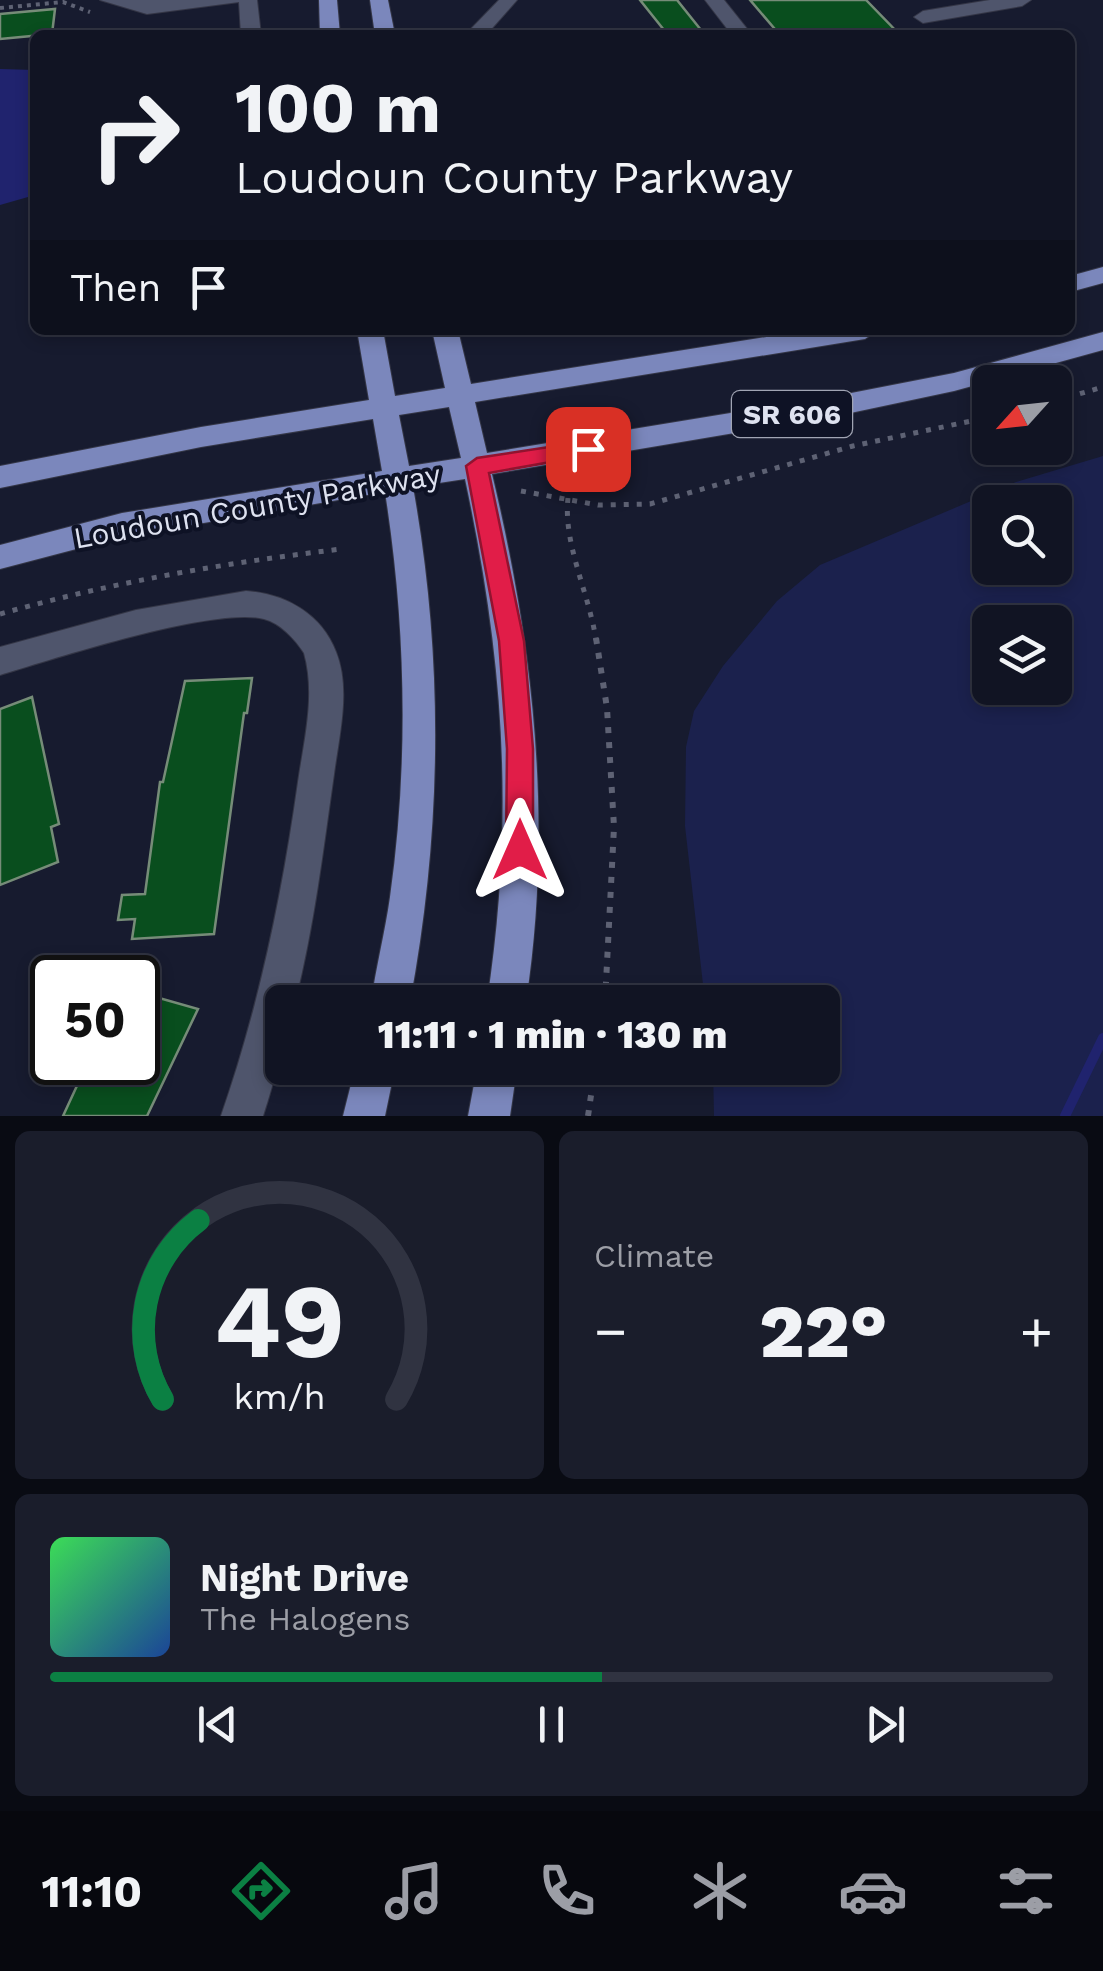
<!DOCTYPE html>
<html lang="en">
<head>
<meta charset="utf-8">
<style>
  :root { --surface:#111423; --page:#1a1d2b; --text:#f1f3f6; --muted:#9c9ea6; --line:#303341; --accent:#0b8043 }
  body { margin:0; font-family:"Work Sans",sans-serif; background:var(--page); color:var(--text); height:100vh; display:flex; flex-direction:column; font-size:38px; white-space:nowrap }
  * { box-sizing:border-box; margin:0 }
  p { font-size:32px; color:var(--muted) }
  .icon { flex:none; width:55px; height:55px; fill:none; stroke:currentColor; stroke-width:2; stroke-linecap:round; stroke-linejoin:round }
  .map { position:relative; height:1116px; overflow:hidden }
  .panel { display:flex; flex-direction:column; gap:15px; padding:15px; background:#090b13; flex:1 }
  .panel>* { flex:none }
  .banner { position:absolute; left:30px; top:30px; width:1045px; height:305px; border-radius:15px; box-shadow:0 5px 15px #0003,0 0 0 2px var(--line); background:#111423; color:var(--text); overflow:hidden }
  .needle { width:65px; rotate:243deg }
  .tools { position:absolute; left:972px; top:365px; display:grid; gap:20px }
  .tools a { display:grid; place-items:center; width:100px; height:100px; border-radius:15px; background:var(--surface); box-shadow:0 5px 15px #0003,0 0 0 2px var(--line); font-size:50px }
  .speed { position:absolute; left:30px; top:955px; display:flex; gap:20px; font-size:50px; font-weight:700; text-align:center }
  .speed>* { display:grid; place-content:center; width:130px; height:130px; border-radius:50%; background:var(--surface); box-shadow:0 5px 15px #0003,0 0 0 2px var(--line); line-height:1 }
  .speed .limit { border:5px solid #111; border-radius:15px; background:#fff; color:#111 }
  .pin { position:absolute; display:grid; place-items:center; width:85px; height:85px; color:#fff; margin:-42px; border-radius:20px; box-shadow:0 5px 15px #0006 }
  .me { position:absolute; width:110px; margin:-55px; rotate:0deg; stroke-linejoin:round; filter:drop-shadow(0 0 8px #0008) }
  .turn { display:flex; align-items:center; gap:35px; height:210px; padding:0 40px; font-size:45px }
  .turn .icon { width:130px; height:130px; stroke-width:2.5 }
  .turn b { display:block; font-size:70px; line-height:85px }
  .then { display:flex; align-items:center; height:95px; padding:0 40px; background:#0003; gap:20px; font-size:38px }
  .big { font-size:75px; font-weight:800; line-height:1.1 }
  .panel .tile { flex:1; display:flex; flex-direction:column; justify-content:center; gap:15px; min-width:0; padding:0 35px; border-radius:15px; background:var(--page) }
  .panel .dial { align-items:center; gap:0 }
  .dial svg { height:260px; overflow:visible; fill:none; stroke:var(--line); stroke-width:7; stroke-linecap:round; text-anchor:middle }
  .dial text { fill:var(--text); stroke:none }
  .song { display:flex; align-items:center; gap:30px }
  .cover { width:120px; height:120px; border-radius:15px; background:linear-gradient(135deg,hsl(130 70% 55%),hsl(220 70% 35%)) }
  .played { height:10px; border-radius:5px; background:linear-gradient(90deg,var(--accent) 55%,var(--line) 55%) }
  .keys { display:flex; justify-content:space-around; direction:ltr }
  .heat { display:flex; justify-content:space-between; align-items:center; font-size:55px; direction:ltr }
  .panel .tiles { flex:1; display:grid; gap:15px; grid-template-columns:1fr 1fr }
  .tile:last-child { grid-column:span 2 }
  .trip { position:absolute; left:265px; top:985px; width:575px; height:100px; border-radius:15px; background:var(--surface); box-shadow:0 5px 15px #0003,0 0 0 2px var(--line); font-weight:800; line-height:100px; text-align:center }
  .tabs { display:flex; height:160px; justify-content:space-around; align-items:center; background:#07080e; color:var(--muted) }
  .tabs .icon { width:70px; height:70px }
  .tabs .on { color:var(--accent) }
  .tabs b { font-size:45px; color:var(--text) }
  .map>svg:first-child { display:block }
  .green { fill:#1b214d; fill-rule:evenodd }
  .water { fill:#20236e }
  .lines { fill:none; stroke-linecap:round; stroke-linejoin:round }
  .stream { stroke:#20236e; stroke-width:10 }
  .building { fill:#094e1e; stroke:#768c78; stroke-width:2.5 }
  .minor-casing { stroke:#343646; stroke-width:2 }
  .major-casing { stroke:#343646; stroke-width:2 }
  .path-far2 { stroke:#5e6274; stroke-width:4; stroke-dasharray:4 5; stroke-linecap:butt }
  .path-far1 { stroke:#5e6274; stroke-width:5; stroke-dasharray:5 8; stroke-linecap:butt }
  .path { stroke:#5e6274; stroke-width:6; stroke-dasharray:6 9; stroke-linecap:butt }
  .minor { fill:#4f556c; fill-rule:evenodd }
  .major { fill:#7b87bc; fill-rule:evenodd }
  .route { fill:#e11d48; stroke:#92132f; stroke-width:2.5 }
  .labels { text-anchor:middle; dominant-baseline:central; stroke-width:8; stroke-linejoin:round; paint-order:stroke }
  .shield { fill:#0e1225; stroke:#a0a4b3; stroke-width:2.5 }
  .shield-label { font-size:28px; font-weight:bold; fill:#dee2f0 }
  .street-label { font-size:30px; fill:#dee2f0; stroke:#0e1225 }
</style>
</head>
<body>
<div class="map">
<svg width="1103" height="1116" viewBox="0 0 1103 1116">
  <rect width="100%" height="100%" fill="#171b2f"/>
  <path class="green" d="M1103 456V1116H714L713 1068H822V1002H705L685 826 686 747 694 711 723 666 777 601 820 565 1016 482ZM990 502H1055V568H990ZM990 622H1055V688H990Z"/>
  <path class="water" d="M0 69 35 70V195L0 205Z"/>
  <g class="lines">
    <path class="stream" d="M1065 1116 1103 1038"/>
  </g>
  <g class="building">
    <path d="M640 0H677L705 35H668Z"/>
    <path d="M750 0H866L900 35H780Z"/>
    <path d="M55 9 52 34 0 39V14Z"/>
    <path d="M252 678 247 713H244L214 934 132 939 135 919 118 920 122 895 145 894 160 782H163L185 681Z"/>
    <path d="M32 697 59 824 51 827 58 862 0 885V709Z"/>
    <path d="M138 992 198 1009 147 1116H63L88 1062H138Z"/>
  </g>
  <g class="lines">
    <g class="minor-casing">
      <g id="minor">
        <path d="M100 0H257L261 35H241L239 2 147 14Z"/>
        <path d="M499 0H517L486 35H465Z"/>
        <path d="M705 0H724L752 35H732Z"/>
        <path d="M990 0H1031L1022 6 923 23 914 17 923 11Z"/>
        <path d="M246 591C285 594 321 613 336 652 351 689 339 736 334 774 323 851 314 927 295 1002H282C282 1051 278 1070 263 1116H221C259 1007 282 896 298 782 304 740 316 695 304 653 295 639 280 623 264 619 215 606 53 659 0 675V647L136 610Z"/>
      </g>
    </g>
    <g class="major-casing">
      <g id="major">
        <path d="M319 0H337L340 35H320Z"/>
        <path d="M370 0H388L395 35H375Z"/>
        <path d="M1103 267V283L1070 292V276Z"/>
        <path d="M357 330H383L395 396 445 388 432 330H458L471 384 810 330H878L865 339 475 402 487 453 841 395 954 373 1103 332V350L954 391 841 415 492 474C534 649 553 823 526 1002H487C515 817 504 661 465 479L413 487C444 659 442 831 410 1002H371C376 967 385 932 390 897 409 763 406 625 385 492L122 537 0 569V545L122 513 382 471 373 419 201 447 0 488V466L201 427 369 400ZM449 407 461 458 409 466 399 415Z"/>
        <path d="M355 1068H395L385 1116H343Z"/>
        <path d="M477 1068H517L510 1116H468Z"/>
      </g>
    </g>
    <path class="path-far2" d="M0 8 63 2 90 12"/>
    <g class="path-far1">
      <path d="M1055 401 1103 387"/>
      <path d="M521 491 598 505 650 504 853 446 990 417"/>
      <path d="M568 498C563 544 589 593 596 640"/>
      <path d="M0 614C113 582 225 563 341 549"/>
    </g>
    <g class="path">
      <path d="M596 638 607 708 614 827 605 1002"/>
      <path d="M588 1116 595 1068"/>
    </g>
    <use href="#minor" class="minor"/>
    <use href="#major" class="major"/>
  </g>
  <path class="route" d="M588 441 599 449 596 454 489 473 524 641 533 749V850L529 860 520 864 510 860 506 850 507 749 499 641 466 466 477 458Z"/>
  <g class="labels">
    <rect class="shield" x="732" y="391" width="120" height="46" rx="8"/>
    <g class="shield-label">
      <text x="792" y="414">SR 606</text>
    </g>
    <g class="street-label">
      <text transform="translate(257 506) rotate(-10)">Loudoun County Parkway</text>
    </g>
  </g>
</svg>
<div class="tools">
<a><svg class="needle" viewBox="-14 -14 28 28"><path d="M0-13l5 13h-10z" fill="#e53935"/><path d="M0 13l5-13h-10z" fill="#9c9ea6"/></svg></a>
<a><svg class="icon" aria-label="search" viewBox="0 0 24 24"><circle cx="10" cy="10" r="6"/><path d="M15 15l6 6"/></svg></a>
<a><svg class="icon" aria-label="layers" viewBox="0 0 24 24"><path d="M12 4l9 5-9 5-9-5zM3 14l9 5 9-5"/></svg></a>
</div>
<div class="speed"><div class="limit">50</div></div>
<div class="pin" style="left:588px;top:449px;background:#d93025"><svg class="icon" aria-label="arrive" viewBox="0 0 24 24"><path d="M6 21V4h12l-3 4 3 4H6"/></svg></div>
<svg class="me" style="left:520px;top:850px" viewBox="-20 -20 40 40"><path d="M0-17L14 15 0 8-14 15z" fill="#e11d48" stroke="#fff" stroke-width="4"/></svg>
<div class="trip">11:11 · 1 min · 130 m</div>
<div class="banner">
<div class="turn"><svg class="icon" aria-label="right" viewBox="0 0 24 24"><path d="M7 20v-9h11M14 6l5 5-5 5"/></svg><div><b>100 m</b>Loudoun County Parkway</div></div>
<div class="then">Then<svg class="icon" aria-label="arrive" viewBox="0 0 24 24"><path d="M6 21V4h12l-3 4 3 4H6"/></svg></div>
</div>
</div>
<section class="panel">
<div class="tiles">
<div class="tile dial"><svg viewBox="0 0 100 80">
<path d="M14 69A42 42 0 1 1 86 69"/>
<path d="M14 69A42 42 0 0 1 25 14" stroke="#0b8043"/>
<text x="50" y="56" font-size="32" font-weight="700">49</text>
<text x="50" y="72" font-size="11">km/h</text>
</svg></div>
<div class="tile"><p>Climate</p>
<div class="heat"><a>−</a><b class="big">22°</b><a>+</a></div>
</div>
<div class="tile">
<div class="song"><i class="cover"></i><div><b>Night Drive</b><p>The Halogens</p></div></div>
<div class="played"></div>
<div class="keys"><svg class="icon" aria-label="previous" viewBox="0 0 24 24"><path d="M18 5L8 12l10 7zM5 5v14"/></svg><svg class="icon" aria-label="pause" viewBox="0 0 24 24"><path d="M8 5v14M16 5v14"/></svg><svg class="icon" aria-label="next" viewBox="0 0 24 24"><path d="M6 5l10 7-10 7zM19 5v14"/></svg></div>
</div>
</div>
</section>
<nav class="tabs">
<b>11:10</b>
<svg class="icon on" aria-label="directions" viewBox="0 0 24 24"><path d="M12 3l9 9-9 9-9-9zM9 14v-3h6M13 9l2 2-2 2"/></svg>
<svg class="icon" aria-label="music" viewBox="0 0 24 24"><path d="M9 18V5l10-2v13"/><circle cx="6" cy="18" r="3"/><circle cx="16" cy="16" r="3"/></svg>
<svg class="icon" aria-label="phone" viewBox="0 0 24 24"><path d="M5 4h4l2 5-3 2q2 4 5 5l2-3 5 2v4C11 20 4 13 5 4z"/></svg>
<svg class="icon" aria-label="climate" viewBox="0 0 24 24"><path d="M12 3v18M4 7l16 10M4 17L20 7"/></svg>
<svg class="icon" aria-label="car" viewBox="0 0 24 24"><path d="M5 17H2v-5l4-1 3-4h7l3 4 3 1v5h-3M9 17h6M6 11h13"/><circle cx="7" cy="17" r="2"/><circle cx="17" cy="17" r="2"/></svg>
<svg class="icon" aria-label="filters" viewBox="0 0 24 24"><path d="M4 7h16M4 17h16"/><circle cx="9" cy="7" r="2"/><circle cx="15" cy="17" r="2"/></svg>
</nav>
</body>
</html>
